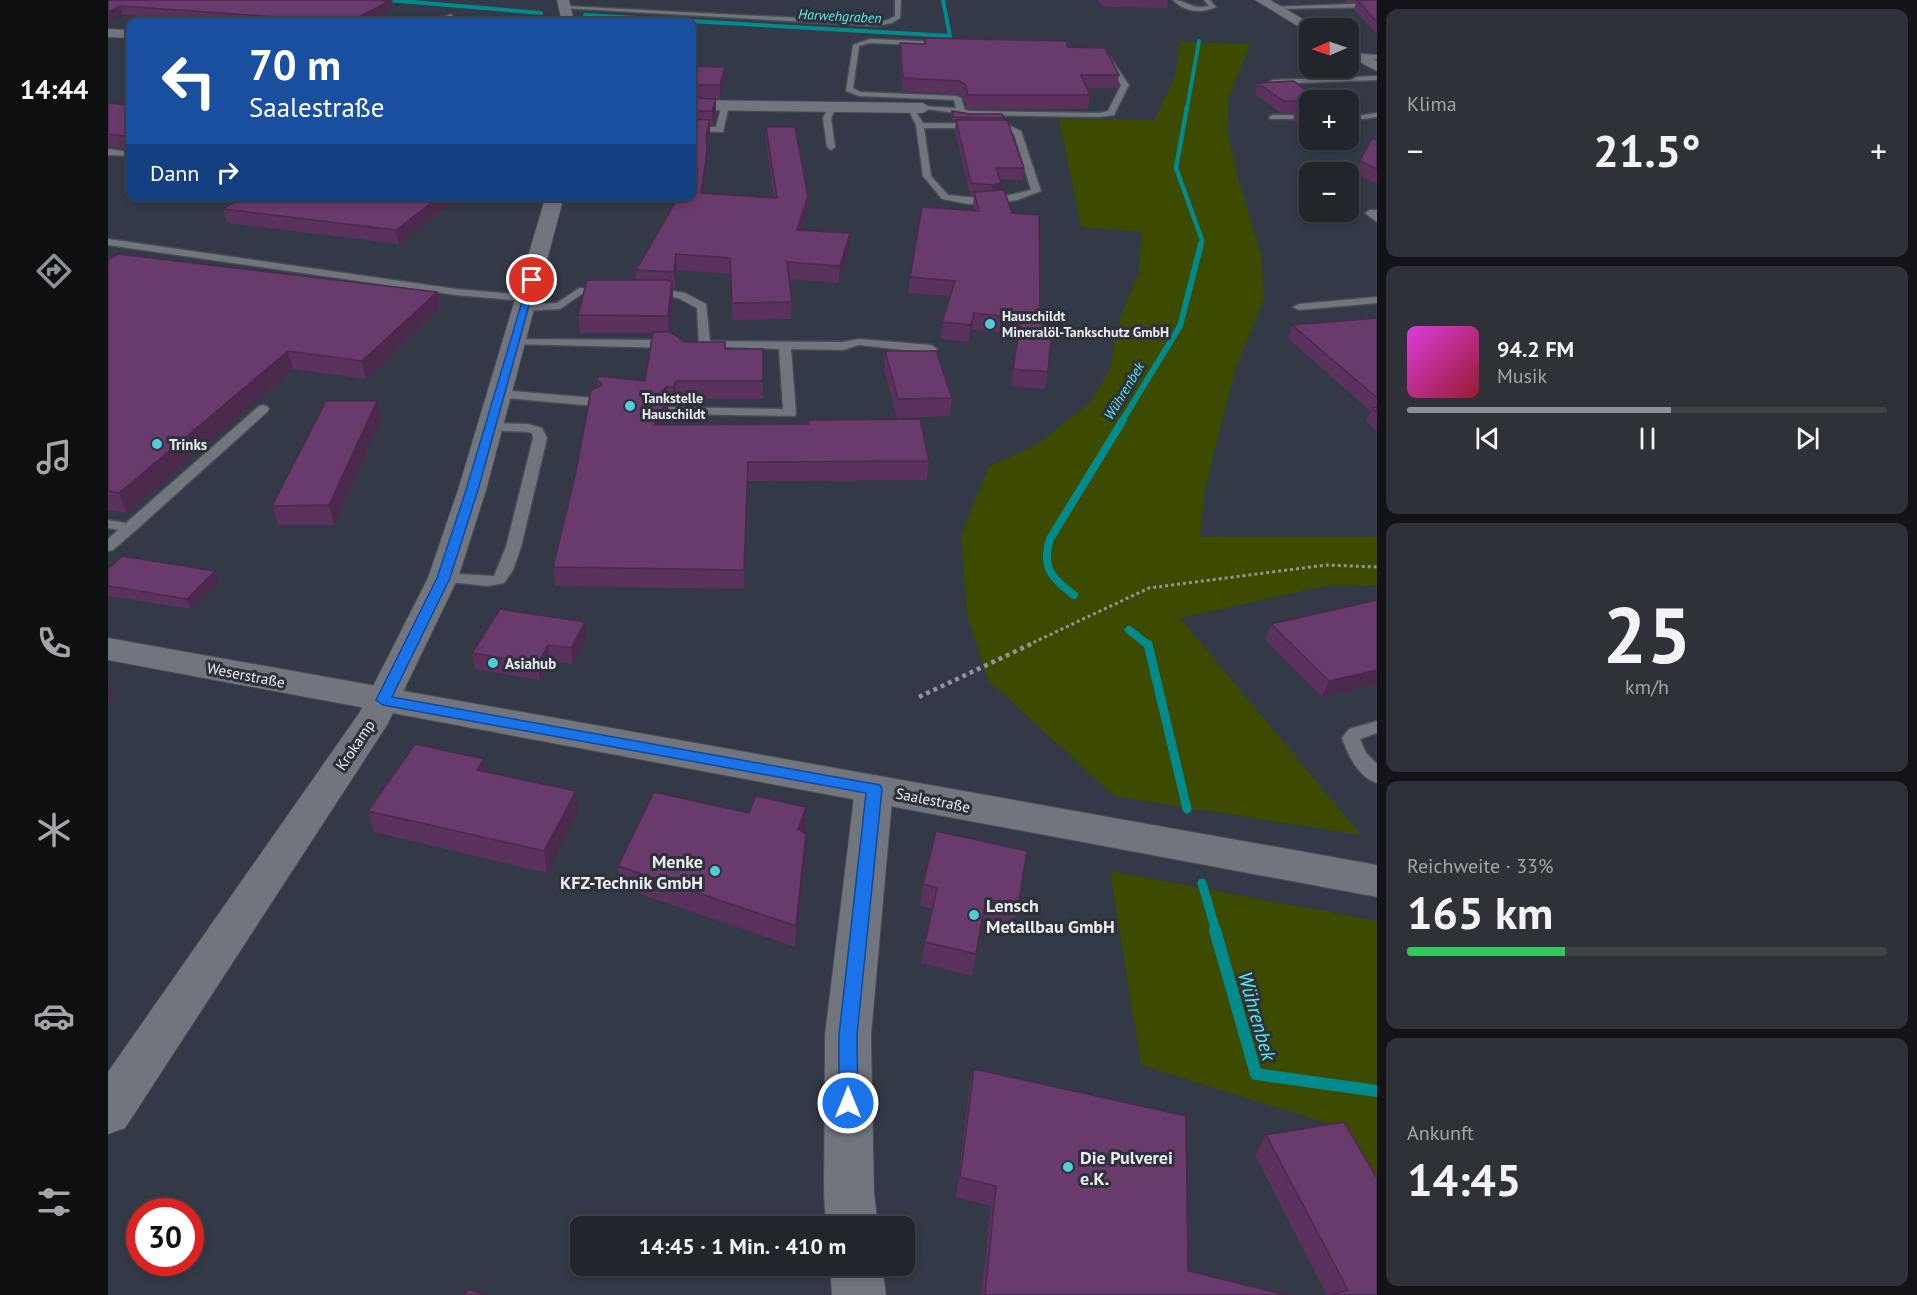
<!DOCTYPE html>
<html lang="de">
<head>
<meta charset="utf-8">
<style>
  :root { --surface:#22252b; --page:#2e3137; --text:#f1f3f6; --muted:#a2a5a9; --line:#3f4247; --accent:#8c9099 }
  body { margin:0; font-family:"PT Sans",sans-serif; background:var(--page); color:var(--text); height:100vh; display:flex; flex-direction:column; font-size:22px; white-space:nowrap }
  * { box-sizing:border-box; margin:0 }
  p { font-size:20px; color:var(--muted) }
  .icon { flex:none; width:33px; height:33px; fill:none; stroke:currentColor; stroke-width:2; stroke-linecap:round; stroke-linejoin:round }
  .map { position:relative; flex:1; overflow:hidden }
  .details { display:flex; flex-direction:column; gap:9px; padding:9px; background:#131418; width:540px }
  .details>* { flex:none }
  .banner { position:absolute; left:18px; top:18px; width:570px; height:183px; border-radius:12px; box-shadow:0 3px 9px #0003,0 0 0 2px var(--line); background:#1a4fa0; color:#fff; overflow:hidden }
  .needle { width:39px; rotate:268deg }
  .fabs { position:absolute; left:1191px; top:18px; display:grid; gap:12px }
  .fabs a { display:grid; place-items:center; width:60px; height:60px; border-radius:12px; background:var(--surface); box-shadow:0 3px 9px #0003,0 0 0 2px var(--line); font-size:30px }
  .speed { position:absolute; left:18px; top:1198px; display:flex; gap:12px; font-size:30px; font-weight:700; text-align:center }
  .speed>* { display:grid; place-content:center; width:78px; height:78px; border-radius:50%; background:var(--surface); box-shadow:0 3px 9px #0003,0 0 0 2px var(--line); line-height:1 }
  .speed .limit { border:9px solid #d22; background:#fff; color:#111 }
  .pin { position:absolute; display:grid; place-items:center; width:51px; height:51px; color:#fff; margin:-26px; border:3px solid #fff; border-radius:50%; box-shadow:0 2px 6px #0007 }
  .me { position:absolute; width:66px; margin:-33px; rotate:0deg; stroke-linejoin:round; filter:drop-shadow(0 0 4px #0008) }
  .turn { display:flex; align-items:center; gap:21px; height:126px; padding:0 24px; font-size:27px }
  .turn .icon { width:78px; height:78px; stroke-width:2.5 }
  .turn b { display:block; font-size:42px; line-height:51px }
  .then { display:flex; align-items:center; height:57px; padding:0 24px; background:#0003; gap:12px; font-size:22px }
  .big { font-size:45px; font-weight:800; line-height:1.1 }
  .details .tile { flex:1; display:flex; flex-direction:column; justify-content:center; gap:9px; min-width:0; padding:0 21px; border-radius:12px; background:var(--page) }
  .details .dial { align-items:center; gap:0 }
  .dial b { font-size:78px; line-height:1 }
  .song { display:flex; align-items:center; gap:18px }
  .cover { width:72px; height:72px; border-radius:9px; background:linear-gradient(135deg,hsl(300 70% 55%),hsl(350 70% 35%)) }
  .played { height:6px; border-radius:3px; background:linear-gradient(90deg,var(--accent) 55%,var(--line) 55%) }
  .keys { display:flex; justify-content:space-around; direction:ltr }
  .heat { display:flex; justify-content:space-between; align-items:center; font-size:33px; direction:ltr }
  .charge { height:9px; border-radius:4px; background:linear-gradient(90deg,#34c759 33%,var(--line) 0) }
  .trip { position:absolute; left:462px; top:1216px; width:345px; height:60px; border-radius:12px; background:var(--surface); box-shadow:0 3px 9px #0003,0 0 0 2px var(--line); font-weight:800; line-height:60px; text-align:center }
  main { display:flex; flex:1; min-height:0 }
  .menu { display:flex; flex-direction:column; width:108px; justify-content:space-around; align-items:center; background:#0e0f11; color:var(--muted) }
  .menu .icon { width:42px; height:42px }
  .menu .selected { color:var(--accent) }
  .menu b { font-size:27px; color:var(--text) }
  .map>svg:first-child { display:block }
  .built { fill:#333947; fill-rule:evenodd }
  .green { fill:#3d4b00 }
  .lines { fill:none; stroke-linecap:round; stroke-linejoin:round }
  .stream-far5 { stroke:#028b8c; stroke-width:4 }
  .stream-far4 { stroke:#028b8c; stroke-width:4.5 }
  .stream-far3 { stroke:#028b8c; stroke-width:6 }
  .stream-far2 { stroke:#028b8c; stroke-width:8 }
  .stream-far1 { stroke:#028b8c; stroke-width:9 }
  .stream { stroke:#028b8c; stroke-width:12 }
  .service-casing { stroke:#494c52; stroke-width:3 }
  .minor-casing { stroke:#494c52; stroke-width:2 }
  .tertiary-casing { stroke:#494c52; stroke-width:2 }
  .path-far1 { stroke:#91949b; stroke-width:3; stroke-dasharray:3 3; stroke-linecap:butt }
  .path { stroke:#91949b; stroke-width:4.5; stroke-dasharray:4 4; stroke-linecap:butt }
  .service { fill:#71757e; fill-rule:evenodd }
  .minor { fill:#71757e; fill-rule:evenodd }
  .tertiary { fill:#71757e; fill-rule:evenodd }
  .wall { fill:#5a325d }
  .shaded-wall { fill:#4a294c }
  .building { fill:#693a6c; stroke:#4a294c; stroke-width:1.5 }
  .route { fill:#1a73e8; stroke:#114b97; stroke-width:1.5 }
  .poi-dot { fill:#52ccd6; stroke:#2e3139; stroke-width:2 }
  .labels { text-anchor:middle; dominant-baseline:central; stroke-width:6; stroke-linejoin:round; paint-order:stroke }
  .far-water-label { font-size:14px; font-style:italic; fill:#55f0f2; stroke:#2e3139 }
  .far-poi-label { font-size:14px; font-weight:bold; fill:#eaecf2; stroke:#2e3139; text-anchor:start }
  .poi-label { font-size:15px; font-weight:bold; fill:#eaecf2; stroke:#2e3139; text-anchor:start }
  .street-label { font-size:15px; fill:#eaecf2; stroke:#2e3139 }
  .near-poi-label { font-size:18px; font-weight:bold; fill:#eaecf2; stroke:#2e3139; text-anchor:start }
  .near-water-label { font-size:20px; font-style:italic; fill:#55f0f2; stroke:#2e3139 }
</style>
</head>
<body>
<main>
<nav class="menu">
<b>14:44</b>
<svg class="icon selected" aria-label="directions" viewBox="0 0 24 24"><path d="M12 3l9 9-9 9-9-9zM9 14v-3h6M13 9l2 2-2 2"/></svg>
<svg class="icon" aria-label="music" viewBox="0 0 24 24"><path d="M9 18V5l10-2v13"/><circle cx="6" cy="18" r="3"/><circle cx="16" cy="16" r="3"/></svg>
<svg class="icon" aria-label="phone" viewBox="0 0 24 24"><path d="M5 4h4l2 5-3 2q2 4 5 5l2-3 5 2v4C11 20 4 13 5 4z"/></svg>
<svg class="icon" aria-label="climate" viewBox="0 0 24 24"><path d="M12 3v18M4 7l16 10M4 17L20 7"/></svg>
<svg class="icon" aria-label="car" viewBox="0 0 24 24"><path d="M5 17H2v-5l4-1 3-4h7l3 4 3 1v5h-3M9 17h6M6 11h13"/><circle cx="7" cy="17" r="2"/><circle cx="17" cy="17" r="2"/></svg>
<svg class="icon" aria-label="filters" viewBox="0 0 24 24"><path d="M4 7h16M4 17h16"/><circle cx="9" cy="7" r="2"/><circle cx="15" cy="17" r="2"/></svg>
</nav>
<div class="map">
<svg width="1269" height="1295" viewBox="0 0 1269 1295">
  <rect width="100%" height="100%" fill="#2e3139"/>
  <path class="built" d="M0 0H1269V1295H0ZM22 22H584V196H22ZM1202 28H1240V68H1202ZM1202 100H1240V140H1202ZM1202 172H1240V212H1202ZM32 1212H82V1263H32ZM472 1227H796V1266H472Z"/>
  <g class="green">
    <path d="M1072 42 1142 44 1121 97 1119 131 1131 182 1153 254 1156 299 1127 370 1097 489 1092 537H1269V585L1218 586 1072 618 1253 835 1006 796 880 680 859 614 853 536 880 467 928 445 982 403 1002 369 1010 324 1031 272 1034 232 973 227 951 119 1047 120 1067 76Z"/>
    <path d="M1002 871 1269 921V1207L1222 1124 1033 1065Z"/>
  </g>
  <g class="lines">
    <g class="stream-far5">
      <path d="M280 0 433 13"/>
      <path d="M477 15 842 36 835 0"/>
      <path d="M1079 108 1091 41"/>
    </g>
    <path class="stream-far4" d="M1079 107 1068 168 1094 240 1092 246"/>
    <path class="stream-far3" d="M1014 421 1072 326 1093 244"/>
    <g class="stream-far2">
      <path d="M966 595C944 579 933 567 942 539L1015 420"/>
      <path d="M1021 630 1040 645"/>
    </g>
    <g class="stream-far1">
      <path d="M1040 644 1079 809"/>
      <path d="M1094 883 1108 931"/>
    </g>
    <path class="stream" d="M1107 930 1148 1074 1269 1091"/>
    <g class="service-casing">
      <g id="service">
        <path d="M787 0H793L792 18 784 23 768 26 455 8 458 6 768 22 780 20 787 16Z"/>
        <path d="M1065 0C1079 0 1082 10 1101 6L1096 0H1102L1108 7C1094 14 1076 12 1065 0Z"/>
        <path d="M1269 3V7L1166 9 1163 7Z"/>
        <path d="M343 14 345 17 333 22H326Z"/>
        <path d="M762 39 837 42 840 44 837 46 762 43 751 46 745 88 752 92 849 96 853 98 857 110 862 111 991 113 1000 111 1013 85 997 58 1001 56 1021 85 1006 115 991 117 862 115 811 108 812 106 848 108 846 100 751 96 738 91 745 45Z"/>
        <path d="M1251 54 1269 55V59L1248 58Z"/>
        <path d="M1269 76V80L1165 84 1161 82 1165 80Z"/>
        <path d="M614 104 621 106 615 132 584 131V127H608Z"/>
        <path d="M721 106 728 108 723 118 727 147 723 150 719 147 715 118Z"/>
        <path d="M799 107H805L815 123 898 124 913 131 933 191 909 200 883 204H860L834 199 815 176 808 125ZM816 128H896L906 134 923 190 883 199 840 195 823 176Z"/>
        <path d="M1269 113V117L1240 121V117Z"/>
        <path d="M1165 115H1202V119H1162L1161 117Z"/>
        <path d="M0 149 22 152V156L0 155Z"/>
        <path d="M1262 210H1269V222L1257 213Z"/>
        <path d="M0 239 348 289 418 295 423 298 418 301 348 295 0 245Z"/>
        <path d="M471 288H497L502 291 497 294H474L452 309 416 311 410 308 416 305 449 303Z"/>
        <path d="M544 288 577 293 598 304 602 341 735 342 751 339 823 345 829 349 823 353 751 345 735 350 683 349 688 413 687 416 563 414 557 410 559 407 675 409 671 349 591 346 589 308 570 298 540 293 539 291Z"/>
        <path d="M1269 297V303L1191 310 1185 307 1191 304Z"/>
        <path d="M405 339 563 340 569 344 563 348 401 344V340Z"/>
        <path d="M391 390 487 398 493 402 487 406 387 397 385 394 387 391Z"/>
        <path d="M155 405 159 406 161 409 159 412 27 531 5 550 0 551V539L10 530 0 528V520L18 523 151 406Z"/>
        <path d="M381 423 420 424 434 428 439 438 413 547 405 570 396 583 380 586 330 581 327 578 330 575 335 573 386 576 398 547 425 438 424 433 419 432 376 430 375 427Z"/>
        <path d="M1269 721V733L1252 739 1258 753 1269 764V783C1250 777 1240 755 1234 738L1241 729Z"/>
      </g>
    </g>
    <g class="minor-casing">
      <g id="minor">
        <path d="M449 0H461L466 22H454Z"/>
        <path d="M1147 0H1162L1210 28 1198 31Z"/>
        <path d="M0 29 22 30V38L0 37Z"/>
        <path d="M1240 46 1269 61V71L1240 56Z"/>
        <path d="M584 100 815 103 823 108 815 113 584 110Z"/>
        <path d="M438 196H456L378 490 350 578 279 725 17 1128 0 1134V1072L252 712 320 578 350 490Z"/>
        <path d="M766 775 779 779 785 789 763 1035 766 1193 770 1227H718L716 1193 717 1035 747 789 753 779Z"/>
        <path d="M722 1266H774L778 1295H724Z"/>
      </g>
    </g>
    <g class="tertiary-casing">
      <path id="tertiary" d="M0 638 1269 865V897L0 660Z"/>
    </g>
    <path class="path-far1" d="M920 645 1041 588 1218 565 1269 567"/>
    <path class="path" d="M811 697 923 644"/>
    <use href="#service" class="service"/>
    <use href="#minor" class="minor"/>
    <use href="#tertiary" class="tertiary"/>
  </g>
  <g class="wall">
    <path d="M0 0 278 13 260 22H118L15 15 0 22Z"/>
    <path d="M989 0H1060L1059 8 997 7Z"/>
    <path d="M1237 0H1269V34L1246 10 1248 2H1239Z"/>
    <path d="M816 38 960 47 1011 75 1009 88H979L982 95 980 109H862L859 108 855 97 850 94 794 91 792 55V43L816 44Z"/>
    <path d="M584 66 617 67V79L612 98H584Z"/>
    <path d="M1149 83 1202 100V133L1185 121 1187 113H1173L1147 94Z"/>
    <path d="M584 98 608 113 605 125H602V134L599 147V165L595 193 666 198 658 141V127L700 211 693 230 741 249 731 283 681 279 684 302 683 319 624 320 622 274 569 270 567 288H565V299L561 332 577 342 617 349H655V399H568L565 405H560L561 415 556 425 821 461 819 480 639 481 636 589 447 586 445 567 489 387V380L537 381 544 333H472L470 315 528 280V270L584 196Z"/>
    <path d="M0 103 19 105 22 104V150L0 147Z"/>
    <path d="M844 111 896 118 916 168 915 180 891 179 892 190 932 314 940 372 937 389 903 386 910 334 864 329 861 342 833 339 834 322 842 296 800 293 802 277 866 211 865 206 866 195H862L847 130 848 121H845L843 115Z"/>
    <path d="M1240 118 1247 122 1244 134H1240Z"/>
    <path d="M1269 140V184L1248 174 1252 161Z"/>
    <path d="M136 196H348V200L291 244 119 223 115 209Z"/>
    <path d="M0 260 329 292 332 309 258 379 185 369 19 513 0 510Z"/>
    <path d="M1269 318V431L1258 422 1262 411 1180 338 1184 325Z"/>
    <path d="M777 351 844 398 842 416 789 418 776 369Z"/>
    <path d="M273 420 226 525H170L164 506Z"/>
    <path d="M0 569 111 581 83 609 0 596Z"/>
    <path d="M1269 600 1214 697 1157 640 1163 624Z"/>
    <path d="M479 638 465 664 442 661 432 680 367 669 364 653Z"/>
    <path d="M379 772 470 813 439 873 266 832 260 811Z"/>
    <path d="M698 807 697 829 696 832 697 855 687 947 512 887 510 866 641 813Z"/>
    <path d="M815 884 910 906 905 927 874 920 864 976 813 963 817 942 825 909 812 906Z"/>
    <path d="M866 1069 1080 1271 1179 1295H873L883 1206 848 1197 861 1090Z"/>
    <path d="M1158 1135 1269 1295H1219L1147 1155Z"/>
  </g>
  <g class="shaded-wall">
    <path d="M279 0H285L278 13 260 22H241Z"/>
    <path d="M12 6 15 15 0 22V12Z"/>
    <path d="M617 67V79L612 98V85Z"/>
    <path d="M608 99V113L605 125 604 111Z"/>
    <path d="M602 120V134L598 149V135Z"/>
    <path d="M599 151V165L593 208V193Z"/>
    <path d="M893 183 891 195 883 197 884 185Z"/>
    <path d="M332 196H348V200L291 244 288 230Z"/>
    <path d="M700 196V211L688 245 689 230Z"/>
    <path d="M742 233 741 249 731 283 732 266Z"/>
    <path d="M568 254 569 270 567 288 566 272Z"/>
    <path d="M564 282 565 299 561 333 560 316Z"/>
    <path d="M329 292 332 309 258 379 254 361Z"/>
    <path d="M866 313 864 329 861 342 863 325Z"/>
    <path d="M180 351 185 369 19 513 11 493Z"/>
    <path d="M568 381V399L565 405V387Z"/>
    <path d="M558 387 561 415 547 443 546 425 554 391Z"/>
    <path d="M269 401 273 420 226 525 221 505Z"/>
    <path d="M107 571 111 581 83 609 79 599Z"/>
    <path d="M477 622 479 638 465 664 463 648Z"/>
    <path d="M440 645 442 661 432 680 430 664Z"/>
    <path d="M1269 670V684L1214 697 1221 681Z"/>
    <path d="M0 681 6 696 0 703Z"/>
    <path d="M376 759 380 780 369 770Z"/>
    <path d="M468 791 470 813 439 873 436 851Z"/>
    <path d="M698 807 697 829 690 850V829Z"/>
    <path d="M698 834 697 855 687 947 688 926Z"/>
  </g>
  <g class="building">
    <path d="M0 0H279L276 4 241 22 12 6 0 12Z"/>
    <path d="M1249 0H1269V22Z"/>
    <path d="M816 38 958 41 960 47 997 48 1011 75H973L982 95H860L857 84 851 81 795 78 792 43 817 44Z"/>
    <path d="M584 66 617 67 612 85H584Z"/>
    <path d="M1185 81 1214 100H1202V102L1176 101 1149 83Z"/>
    <path d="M584 98 608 99 604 111H584Z"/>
    <path d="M0 103 19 105 22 104V137L0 134Z"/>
    <path d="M1202 109V119L1188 110Z"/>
    <path d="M844 111 862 114H894L896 118 845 117Z"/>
    <path d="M1240 118 1247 122H1240Z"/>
    <path d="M584 119 602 120 598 135 599 151 593 193 669 198 658 127H687L700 196 689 230 742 233 732 266 679 262 684 302 624 303 622 258 568 254 566 272 528 270 571 196H584Z"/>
    <path d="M848 120H897L900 122 916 168H888L893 183 884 185 863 183Z"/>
    <path d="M1264 138 1269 140V169L1252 161Z"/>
    <path d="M896 190 904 213 931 215 932 314 945 316 940 372 905 369 913 318 866 313 863 325 834 322 847 281 802 277 814 207 871 211 866 192Z"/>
    <path d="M136 196H332L288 230 115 209Z"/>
    <path d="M10 254 329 292 254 361 180 351 11 493 0 491V260Z"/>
    <path d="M479 280H560L564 282 560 316 470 315Z"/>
    <path d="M1269 318V398L1184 325Z"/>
    <path d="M545 332H562L577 342H617V349H655V381H568L565 387H558L554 391 560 397 546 425 701 424 700 420 812 419 821 461 640 462 636 570 445 567 468 472 483 390 494 385 489 380 491 376 537 381Z"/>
    <path d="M777 351H828L844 398 790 399Z"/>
    <path d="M218 401H269L221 505 164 506Z"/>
    <path d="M1269 407V412L1264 408Z"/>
    <path d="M14 556 107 571 79 599 0 586V569Z"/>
    <path d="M1269 600V670L1221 681 1163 624Z"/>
    <path d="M392 609 477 622 463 648 440 645 430 664 364 653Z"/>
    <path d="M307 744 376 759 369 770 468 791 436 851 260 811Z"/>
    <path d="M546 792 641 813 648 796 698 807 690 829 698 834 688 926 510 866Z"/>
    <path d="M828 831 919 851 910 906 878 899 868 954 817 942 829 888 815 884Z"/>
    <path d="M866 1069 1078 1116 1080 1271 1179 1295H877L888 1186 852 1177Z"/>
    <path d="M1236 1122 1269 1178V1295H1223L1240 1290 1158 1135Z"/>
    <path d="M360 1289 377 1295H357Z"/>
  </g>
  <path class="route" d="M421 278 428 280 370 490 342 578 284 697 772 785 774 789 749 1035 750 1103 747 1109 740 1112 733 1109 731 1103V1035L758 793 275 705 268 700 329 578 358 490Z"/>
  <g class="poi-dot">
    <circle cx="882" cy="324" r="6"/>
    <circle cx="522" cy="406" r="6"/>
    <circle cx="49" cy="444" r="6"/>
    <circle cx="385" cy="663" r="6"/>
    <circle cx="607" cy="871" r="6"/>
    <circle cx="866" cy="915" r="6"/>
    <circle cx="960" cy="1167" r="6"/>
  </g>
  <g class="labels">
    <g class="far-water-label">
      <text transform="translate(732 16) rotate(3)">Harwehgraben</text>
      <text transform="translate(1016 391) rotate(-59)">Wührenbek</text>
    </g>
    <g class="far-poi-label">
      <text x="894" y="316">Hauschildt<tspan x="894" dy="16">Mineralöl-Tankschutz GmbH</tspan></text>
      <text x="534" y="398">Tankstelle<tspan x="534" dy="16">Hauschildt</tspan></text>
    </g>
    <g class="poi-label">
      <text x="61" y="444">Trinks</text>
      <text x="397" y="663">Asiahub</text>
    </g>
    <g class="street-label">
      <text transform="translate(138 675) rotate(11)">Weserstraße</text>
      <text transform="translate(247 745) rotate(-56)">Krokamp</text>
      <text transform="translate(825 800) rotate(11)">Saalestraße</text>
    </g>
    <g class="near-poi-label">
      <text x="595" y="861" text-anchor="end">Menke<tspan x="595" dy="21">KFZ-Technik GmbH</tspan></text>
      <text x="878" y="905">Lensch<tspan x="878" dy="21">Metallbau GmbH</tspan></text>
      <text x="972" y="1157">Die Pulverei<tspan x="972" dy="21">e.K.</tspan></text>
    </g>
    <g class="near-water-label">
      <text transform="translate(1149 1016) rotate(74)">Wührenbek</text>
    </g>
  </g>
</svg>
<div class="fabs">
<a><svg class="needle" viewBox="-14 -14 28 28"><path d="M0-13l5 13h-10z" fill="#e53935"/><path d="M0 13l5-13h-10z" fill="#a2a5a9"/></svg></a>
<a>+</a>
<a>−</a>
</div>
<div class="speed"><div class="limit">30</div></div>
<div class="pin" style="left:424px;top:280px;background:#d93025"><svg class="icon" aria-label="arrive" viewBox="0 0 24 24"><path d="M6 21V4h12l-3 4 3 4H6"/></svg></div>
<svg class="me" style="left:740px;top:1103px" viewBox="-20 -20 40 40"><circle r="17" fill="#1a73e8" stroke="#fff" stroke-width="3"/><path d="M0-11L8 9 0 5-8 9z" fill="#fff"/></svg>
<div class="trip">14:45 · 1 Min. · 410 m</div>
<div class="banner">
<div class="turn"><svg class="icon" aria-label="left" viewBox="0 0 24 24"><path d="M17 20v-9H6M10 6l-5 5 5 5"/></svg><div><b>70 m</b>Saalestraße</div></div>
<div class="then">Dann<svg class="icon" aria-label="right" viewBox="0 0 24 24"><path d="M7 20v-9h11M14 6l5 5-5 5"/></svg></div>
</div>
</div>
<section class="details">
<div class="tile"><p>Klima</p>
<div class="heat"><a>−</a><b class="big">21.5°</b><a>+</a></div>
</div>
<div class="tile">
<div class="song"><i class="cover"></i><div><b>94.2 FM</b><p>Musik</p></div></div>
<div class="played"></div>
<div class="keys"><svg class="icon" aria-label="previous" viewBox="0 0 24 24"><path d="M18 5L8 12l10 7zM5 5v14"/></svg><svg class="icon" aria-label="pause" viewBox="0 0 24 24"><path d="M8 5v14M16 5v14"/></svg><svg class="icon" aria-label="next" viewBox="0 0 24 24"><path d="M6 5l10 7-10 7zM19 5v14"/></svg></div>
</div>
<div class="tile dial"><b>25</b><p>km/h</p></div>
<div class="tile"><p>Reichweite · 33%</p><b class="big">165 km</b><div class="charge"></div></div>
<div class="tile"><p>Ankunft</p><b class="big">14:45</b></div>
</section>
</main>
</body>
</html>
